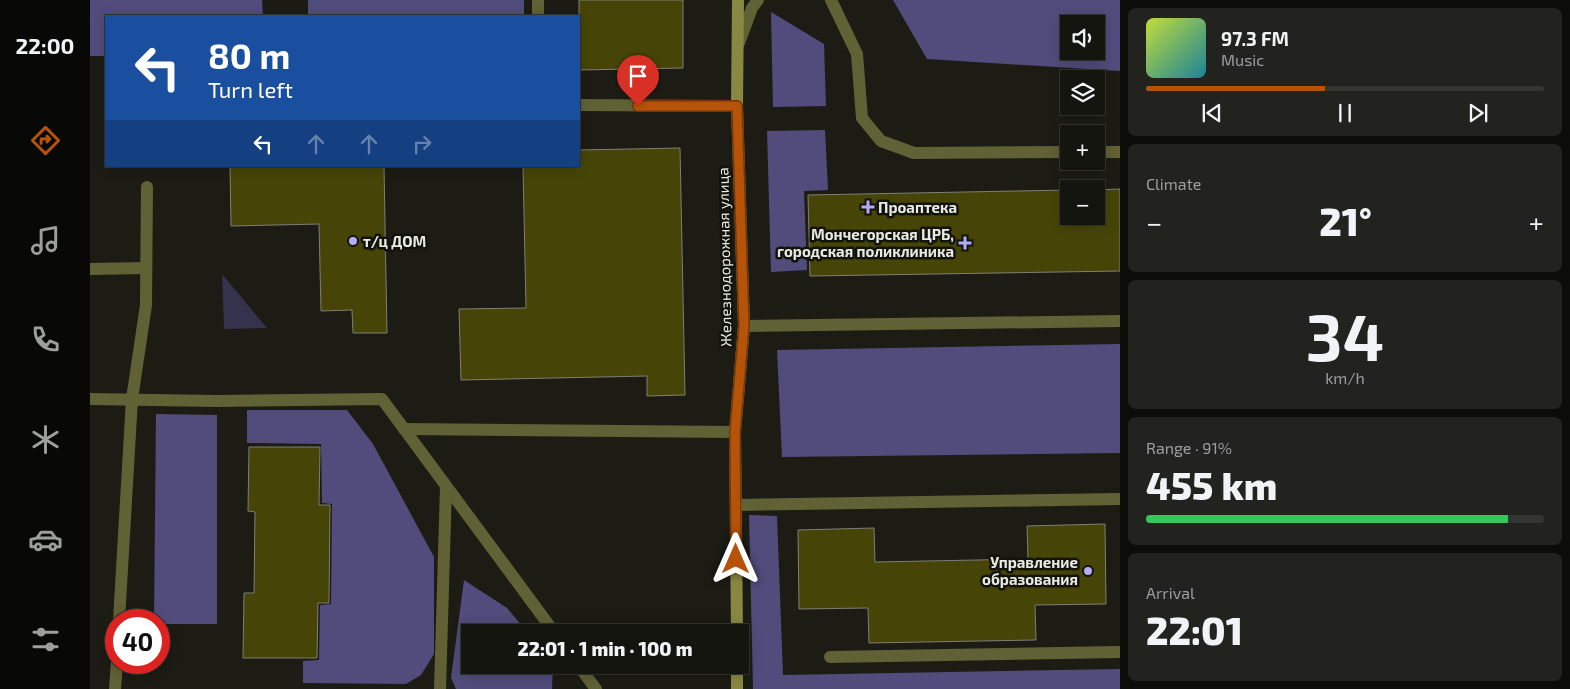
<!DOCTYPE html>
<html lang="en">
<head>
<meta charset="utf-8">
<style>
  :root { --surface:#151510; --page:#22221e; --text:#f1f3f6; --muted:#9d9f9f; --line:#343430; --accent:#b45309 }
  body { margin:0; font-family:"Exo 2",sans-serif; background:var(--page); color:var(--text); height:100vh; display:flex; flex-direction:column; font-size:19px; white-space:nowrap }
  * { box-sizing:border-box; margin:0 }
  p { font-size:16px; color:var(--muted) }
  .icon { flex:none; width:28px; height:28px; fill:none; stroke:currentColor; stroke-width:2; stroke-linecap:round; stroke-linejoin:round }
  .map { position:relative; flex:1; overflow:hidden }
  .side { display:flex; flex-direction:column; gap:8px; padding:8px; background:#0c0c09; width:450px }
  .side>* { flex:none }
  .hud { position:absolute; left:15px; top:15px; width:475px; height:152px; border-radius:0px; box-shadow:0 2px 12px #0003,0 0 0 1px var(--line); background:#1a4fa0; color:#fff; overflow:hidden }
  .buttons { position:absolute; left:970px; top:15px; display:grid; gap:10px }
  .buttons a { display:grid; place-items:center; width:45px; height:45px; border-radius:0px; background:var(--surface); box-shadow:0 2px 12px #0003,0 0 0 1px var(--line); font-size:25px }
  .speed { position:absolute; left:15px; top:609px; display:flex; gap:10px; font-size:25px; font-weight:700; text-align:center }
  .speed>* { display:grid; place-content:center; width:65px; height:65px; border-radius:50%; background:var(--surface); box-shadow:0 2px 12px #0003,0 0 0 1px var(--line); line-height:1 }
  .speed .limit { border:8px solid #d22; background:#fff; color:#111 }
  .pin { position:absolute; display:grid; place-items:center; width:42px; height:42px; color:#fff; margin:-51px -21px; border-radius:50% 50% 50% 0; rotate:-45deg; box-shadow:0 0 5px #0007 }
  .pin .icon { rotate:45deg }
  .me { position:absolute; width:55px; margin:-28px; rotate:0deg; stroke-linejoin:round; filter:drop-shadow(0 0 4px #0008) }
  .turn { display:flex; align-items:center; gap:18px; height:105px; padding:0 20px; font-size:22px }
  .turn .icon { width:65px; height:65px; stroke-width:2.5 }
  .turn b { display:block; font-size:35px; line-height:42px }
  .lanes { display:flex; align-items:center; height:48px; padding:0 20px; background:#0003; justify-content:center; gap:25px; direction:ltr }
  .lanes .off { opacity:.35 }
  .big { font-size:38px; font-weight:800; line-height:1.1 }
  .side .tile { flex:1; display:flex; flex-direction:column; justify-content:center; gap:8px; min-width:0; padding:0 18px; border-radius:8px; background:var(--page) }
  .side .dial { align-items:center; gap:0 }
  .dial b { font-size:65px; line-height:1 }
  .song { display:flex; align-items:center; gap:15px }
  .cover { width:60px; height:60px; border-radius:8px; background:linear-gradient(135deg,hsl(70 70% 55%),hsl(190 70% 35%)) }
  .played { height:5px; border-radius:2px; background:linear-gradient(90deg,var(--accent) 45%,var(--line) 45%) }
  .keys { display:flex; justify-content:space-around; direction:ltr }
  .heat { display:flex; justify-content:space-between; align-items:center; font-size:28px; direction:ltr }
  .charge { height:8px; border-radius:4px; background:linear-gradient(90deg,#34c759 91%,var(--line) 0) }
  .trip { position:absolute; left:371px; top:624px; width:288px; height:50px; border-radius:0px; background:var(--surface); box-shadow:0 2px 12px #0003,0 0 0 1px var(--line); font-weight:800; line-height:50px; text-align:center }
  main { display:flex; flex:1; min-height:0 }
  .tabs { display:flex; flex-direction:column; width:90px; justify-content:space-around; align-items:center; background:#080806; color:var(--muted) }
  .tabs .icon { width:35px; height:35px }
  .tabs .on { color:var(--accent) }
  .tabs b { font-size:22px; color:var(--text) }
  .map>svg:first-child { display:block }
  .green { fill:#34324c }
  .forest { fill:#514c7b; fill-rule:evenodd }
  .building { fill:#464507; stroke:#7f7f77 }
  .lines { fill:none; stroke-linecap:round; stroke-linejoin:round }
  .lane { stroke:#616136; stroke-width:12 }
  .secondary { stroke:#898842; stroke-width:12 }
  .route-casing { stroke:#753606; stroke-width:12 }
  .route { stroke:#b45309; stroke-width:9 }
  .poi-dot { fill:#b3adf9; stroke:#13130d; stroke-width:2 }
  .labels { text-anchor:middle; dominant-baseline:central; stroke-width:5; stroke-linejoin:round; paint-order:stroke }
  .poi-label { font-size:15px; font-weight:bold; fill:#eaeae5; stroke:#13130d; text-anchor:start }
  .street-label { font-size:15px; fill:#eaeae5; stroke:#13130d }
</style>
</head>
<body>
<main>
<nav class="tabs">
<b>22:00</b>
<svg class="icon on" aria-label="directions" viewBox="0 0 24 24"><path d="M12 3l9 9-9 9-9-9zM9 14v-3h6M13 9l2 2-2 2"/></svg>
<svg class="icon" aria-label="music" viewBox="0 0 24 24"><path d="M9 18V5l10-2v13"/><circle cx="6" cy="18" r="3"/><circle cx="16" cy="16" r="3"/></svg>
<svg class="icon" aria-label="phone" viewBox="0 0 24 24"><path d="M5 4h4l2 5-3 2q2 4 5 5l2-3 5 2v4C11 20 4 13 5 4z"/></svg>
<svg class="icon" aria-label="climate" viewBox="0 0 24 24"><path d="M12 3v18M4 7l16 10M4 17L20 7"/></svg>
<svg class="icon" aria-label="car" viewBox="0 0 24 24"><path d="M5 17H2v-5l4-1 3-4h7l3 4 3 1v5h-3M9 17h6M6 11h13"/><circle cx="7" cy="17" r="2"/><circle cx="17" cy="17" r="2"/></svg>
<svg class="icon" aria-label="filters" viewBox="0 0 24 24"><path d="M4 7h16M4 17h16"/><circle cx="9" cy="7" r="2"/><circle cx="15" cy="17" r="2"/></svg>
</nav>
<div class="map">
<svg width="1030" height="689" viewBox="0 0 1030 689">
  <rect width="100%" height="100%" fill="#1c1c15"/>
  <path class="green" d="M132 274 177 328 134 329Z"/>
  <g class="forest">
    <path d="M0 0H172L173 16H16V56H0Z"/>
    <rect x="218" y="0" width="216" height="16"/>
    <path d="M803 0H1030V71L837 59ZM979 24H1006V51H979Z"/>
    <path d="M681 12 734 44 736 106 683 107Z"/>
    <path d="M735 130 738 190 714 191 717 270 681 272 677 131Z"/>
    <path d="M1030 344V453L692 457 687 350Z"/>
    <path d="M157 410H257L283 444 344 557V654L331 675 316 684 213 683V661L229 660 230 605 241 604 242 504 232 503 231 444 157 443Z"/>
    <path d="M66 414 127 415V624H69V620H64Z"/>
    <path d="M659 515 687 516 693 675 1030 669V689H663Z"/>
    <path d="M374 580 417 608 437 632H380V665H463L462 689H366L361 678Z"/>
  </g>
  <g class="building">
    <path d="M489 0H593V68L489 70Z"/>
    <path d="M590 148 595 395 557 396V376L371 380 369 309 436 308 433 166H489V150Z"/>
    <path d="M140 166H294L297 333H263L262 310 231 311 229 224 141 226Z"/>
    <path d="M1030 189V271L720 276 718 195 979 190V216H1006V190Z"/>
    <path d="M159 447H230L229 505H240L239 603H228L227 658H153L154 593H164L165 512 158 511Z"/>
    <path d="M1015 524 1016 604 945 605 946 640 779 643 778 608 709 609 708 530 784 528 785 562 938 559 937 526Z"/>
  </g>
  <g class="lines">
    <g class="lane">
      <path d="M448 0V16"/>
      <path d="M741 0 767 54 772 118 791 141 824 153 979 152"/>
      <path d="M649 43 662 8 668 0"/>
      <path d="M489 105 647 106"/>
      <path d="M1006 152H1030"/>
      <path d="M0 269 56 268"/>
      <path d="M654 326 1030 321"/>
      <path d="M0 399 127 401 292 399 464 632"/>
      <path d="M314 429 645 432"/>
      <path d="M646 505 1030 499"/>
      <path d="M29 620 42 399 56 305 57 187"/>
      <path d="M740 657 1030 652"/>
      <path d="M488 665 506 689"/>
      <path d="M25 689 27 662"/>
      <path d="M350 689 356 486"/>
    </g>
    <g class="secondary">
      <path d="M647 632 645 432 654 326 647 106 648 0"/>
      <path d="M647 665V689"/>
    </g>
  </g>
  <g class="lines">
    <g class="route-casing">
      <path id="route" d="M548 106H647L654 326 645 432 646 559"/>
    </g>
    <use href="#route" class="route"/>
  </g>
  <g class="poi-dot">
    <path d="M775.5 199.5h5v5h5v5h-5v5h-5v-5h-5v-5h5z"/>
    <circle cx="263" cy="241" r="5"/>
    <path d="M872.5 235.5h5v5h5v5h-5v5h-5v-5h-5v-5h5z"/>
    <circle cx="998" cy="571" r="5"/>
  </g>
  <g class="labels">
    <g class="poi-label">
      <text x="788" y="207">Проаптека</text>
      <text x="864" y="234" text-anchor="end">Мончегорская ЦРБ,<tspan x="864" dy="17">городская поликлиника</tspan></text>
      <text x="273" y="241">т/ц ДОМ</text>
      <text x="988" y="562" text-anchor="end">Управление<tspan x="988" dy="17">образования</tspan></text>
    </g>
    <g class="street-label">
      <text transform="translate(634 257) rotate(-91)">Железнодорожная улица</text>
    </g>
  </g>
</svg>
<div class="buttons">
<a><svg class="icon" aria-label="sound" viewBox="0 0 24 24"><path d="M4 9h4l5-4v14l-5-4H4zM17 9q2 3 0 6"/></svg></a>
<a><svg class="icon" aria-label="layers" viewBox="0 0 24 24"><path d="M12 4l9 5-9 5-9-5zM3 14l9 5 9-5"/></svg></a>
<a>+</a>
<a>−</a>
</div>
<div class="speed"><div class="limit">40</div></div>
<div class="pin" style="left:548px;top:106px;background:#d93025"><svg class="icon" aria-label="arrive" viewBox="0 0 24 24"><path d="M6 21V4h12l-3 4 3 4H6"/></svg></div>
<svg class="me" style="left:646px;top:559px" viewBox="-20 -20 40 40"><path d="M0-17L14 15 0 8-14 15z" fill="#b45309" stroke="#fff" stroke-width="4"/></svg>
<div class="trip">22:01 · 1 min · 100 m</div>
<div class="hud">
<div class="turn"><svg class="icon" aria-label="left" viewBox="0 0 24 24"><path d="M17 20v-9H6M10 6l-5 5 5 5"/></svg><div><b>80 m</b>Turn left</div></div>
<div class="lanes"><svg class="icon" aria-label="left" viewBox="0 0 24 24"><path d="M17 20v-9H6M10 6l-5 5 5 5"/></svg><svg class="icon off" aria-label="ahead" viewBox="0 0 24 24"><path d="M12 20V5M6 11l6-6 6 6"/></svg><svg class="icon off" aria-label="ahead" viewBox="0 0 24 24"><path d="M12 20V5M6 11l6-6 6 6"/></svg><svg class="icon off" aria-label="right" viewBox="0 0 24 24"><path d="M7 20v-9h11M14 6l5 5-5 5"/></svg></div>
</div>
</div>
<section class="side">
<div class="tile">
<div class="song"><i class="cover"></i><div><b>97.3 FM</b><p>Music</p></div></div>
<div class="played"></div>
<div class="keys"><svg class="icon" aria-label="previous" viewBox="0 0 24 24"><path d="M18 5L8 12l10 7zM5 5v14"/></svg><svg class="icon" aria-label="pause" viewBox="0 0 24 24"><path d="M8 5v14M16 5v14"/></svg><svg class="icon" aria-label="next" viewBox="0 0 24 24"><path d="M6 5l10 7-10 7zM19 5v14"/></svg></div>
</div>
<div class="tile"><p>Climate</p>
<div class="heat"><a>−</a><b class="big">21°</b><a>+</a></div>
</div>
<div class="tile dial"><b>34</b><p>km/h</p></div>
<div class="tile"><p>Range · 91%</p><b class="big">455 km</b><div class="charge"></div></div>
<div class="tile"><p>Arrival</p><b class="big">22:01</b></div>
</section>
</main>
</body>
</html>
